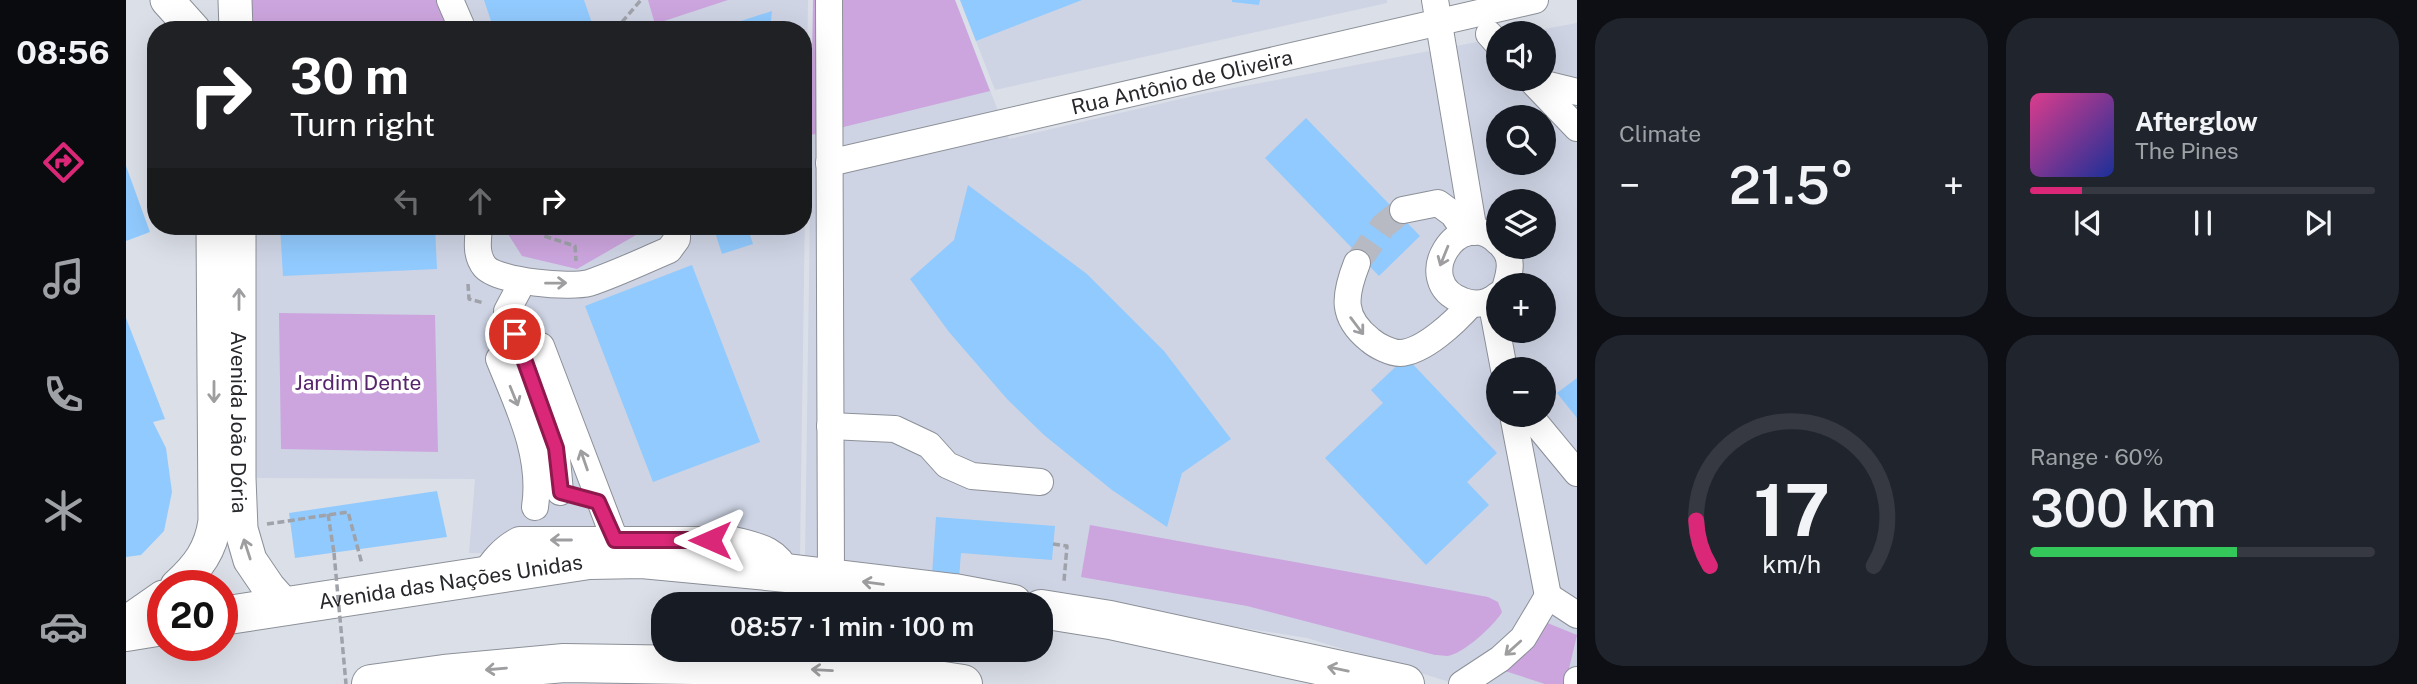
<!DOCTYPE html>
<html lang="en">
<head>
<meta charset="utf-8">
<style>
  :root { --surface:#171b24; --page:#20242c; --text:#f1f3f6; --muted:#9ea1a6; --line:#363941; --accent:#db2777 }
  body { margin:0; font-family:"Public Sans",sans-serif; background:var(--page); color:var(--text); height:100vh; display:flex; flex-direction:column; font-size:26px; white-space:nowrap }
  * { box-sizing:border-box; margin:0 }
  p { font-size:23px; color:var(--muted) }
  .icon { flex:none; width:38px; height:38px; fill:none; stroke:currentColor; stroke-width:2; stroke-linecap:round; stroke-linejoin:round }
  .map { position:relative; flex:1; overflow:hidden }
  .sheet { display:flex; flex-direction:column; gap:18px; padding:18px; background:#0d0f14; width:840px }
  .sheet>* { flex:none }
  .top-card { position:absolute; left:21px; top:21px; width:665px; height:214px; border-radius:28px; box-shadow:0 7px 28px #0002; background:#202124; color:#fff; overflow:hidden }
  .buttons { position:absolute; left:1360px; top:21px; display:grid; gap:14px }
  .buttons a { display:grid; place-items:center; width:70px; height:70px; border-radius:50%; background:var(--surface); box-shadow:0 7px 28px #0002; font-size:35px }
  .speed { position:absolute; left:21px; top:570px; display:flex; gap:14px; font-size:35px; font-weight:700; text-align:center }
  .speed>* { display:grid; place-content:center; width:91px; height:91px; border-radius:50%; background:var(--surface); box-shadow:0 7px 28px #0002; line-height:1 }
  .speed .limit { border:10px solid #d22; background:#fff; color:#111 }
  .pin { position:absolute; display:grid; place-items:center; width:60px; height:60px; color:#fff; margin:-30px; border:4px solid #fff; border-radius:50%; box-shadow:0 2px 7px #0007 }
  .me { position:absolute; width:77px; margin:-38px; rotate:270deg; stroke-linejoin:round; filter:drop-shadow(0 0 5px #0008) }
  .turn { display:flex; align-items:center; gap:24px; height:147px; padding:0 28px; font-size:32px }
  .turn .icon { width:91px; height:91px; stroke-width:2.5 }
  .turn b { display:block; font-size:49px; line-height:60px }
  .lanes { display:flex; align-items:center; height:66px; padding:0 28px; background:#0003; justify-content:center; gap:35px; direction:ltr }
  .lanes .off { opacity:.35 }
  .big { font-size:52px; font-weight:600; line-height:1.1 }
  .sheet .card { flex:1; display:flex; flex-direction:column; justify-content:center; gap:10px; min-width:0; padding:0 24px; border-radius:28px; background:var(--page) }
  .sheet .dial { align-items:center; gap:0 }
  .dial svg { height:182px; overflow:visible; fill:none; stroke:var(--line); stroke-width:7; stroke-linecap:round; text-anchor:middle }
  .dial text { fill:var(--text); stroke:none }
  .song { display:flex; align-items:center; gap:21px }
  .cover { width:84px; height:84px; border-radius:10px; background:linear-gradient(135deg,hsl(330 70% 55%),hsl(230 70% 35%)) }
  .played { height:7px; border-radius:4px; background:linear-gradient(90deg,var(--accent) 15%,var(--line) 15%) }
  .keys { display:flex; justify-content:space-around; direction:ltr }
  .heat { display:flex; justify-content:space-between; align-items:center; font-size:38px; direction:ltr }
  .charge { height:10px; border-radius:5px; background:linear-gradient(90deg,#34c759 60%,var(--line) 0) }
  .sheet .tiles { flex:1; display:grid; gap:18px; grid-template-columns:repeat(2,1fr) }
  .trip { position:absolute; left:525px; top:592px; width:402px; height:70px; border-radius:28px; background:var(--surface); box-shadow:0 7px 28px #0002; font-weight:600; line-height:70px; text-align:center }
  main { display:flex; flex:1; min-height:0 }
  .tabs { display:flex; flex-direction:column; width:126px; justify-content:space-around; align-items:center; background:#090b0e; color:var(--muted) }
  .tabs .icon { width:49px; height:49px }
  .tabs .current { color:var(--accent) }
  .tabs b { font-size:32px; color:var(--text) }
  .map>svg:first-child { display:block }
  .built { fill:#ced4e4; fill-rule:evenodd }
  .green { fill:#cca5de }
  .building { fill:#91cafe }
  .lines { fill:none; stroke-linecap:round; stroke-linejoin:round }
  .minor-tunnel { stroke:#b7bac2; stroke-width:26; stroke-dasharray:26 13; stroke-linecap:butt }
  .minor-casing { stroke:#8c9098; stroke-width:28 }
  .major-casing { stroke:#8c9098; stroke-width:35 }
  .highway-casing { stroke:#8c9098; stroke-width:40 }
  .path { stroke:#9fa2a9; stroke-width:3.5; stroke-dasharray:7 3.5; stroke-linecap:butt }
  .minor { stroke:#fff; stroke-width:26 }
  .major { stroke:#fff; stroke-width:33 }
  .highway { stroke:#fff; stroke-width:38 }
  .path-bridge { stroke:#9fa2a9; stroke-width:3.5; stroke-dasharray:7 3.5; stroke-linecap:butt }
  .oneway { stroke:#9e9ea0 }
  .route-casing { stroke:#8e194d; stroke-width:18 }
  .route { stroke:#db2777; stroke-width:12 }
  .labels { text-anchor:middle; dominant-baseline:central; stroke-width:7; stroke-linejoin:round; paint-order:stroke }
  .street-label { font-size:21px; fill:#27282c; stroke:#fff }
  .park-label { font-size:21px; fill:#57256b; stroke:#fff }
</style>
</head>
<body>
<main>
<nav class="tabs">
<b>08:56</b>
<svg class="icon current" aria-label="directions" viewBox="0 0 24 24"><path d="M12 3l9 9-9 9-9-9zM9 14v-3h6M13 9l2 2-2 2"/></svg>
<svg class="icon" aria-label="music" viewBox="0 0 24 24"><path d="M9 18V5l10-2v13"/><circle cx="6" cy="18" r="3"/><circle cx="16" cy="16" r="3"/></svg>
<svg class="icon" aria-label="phone" viewBox="0 0 24 24"><path d="M5 4h4l2 5-3 2q2 4 5 5l2-3 5 2v4C11 20 4 13 5 4z"/></svg>
<svg class="icon" aria-label="climate" viewBox="0 0 24 24"><path d="M12 3v18M4 7l16 10M4 17L20 7"/></svg>
<svg class="icon" aria-label="car" viewBox="0 0 24 24"><path d="M5 17H2v-5l4-1 3-4h7l3 4 3 1v5h-3M9 17h6M6 11h13"/><circle cx="7" cy="17" r="2"/><circle cx="17" cy="17" r="2"/></svg>
</nav>
<div class="map">
<svg width="1451" height="684" viewBox="0 0 1451 684">
  <rect width="100%" height="100%" fill="#dbdfe8"/>
  <g class="built">
    <path d="M108 0H682L674 557 343 553 349 479 115 478 111 226H677V30H108Z"/>
    <path d="M687 0H829L883 139 1076 94 1372 38V79H1418V33H1397L1451 23V684H1330L1181 638 679 558ZM1372 117H1418V163H1372ZM1372 201H1418V247H1372ZM1372 285H1418V331H1372ZM1372 369H1418V415H1372Z"/>
    <path d="M834 0H1261V3L869 90Z"/>
  </g>
  <g class="green">
    <path d="M122 0H328L339 30H123Z"/>
    <path d="M522 0H602L529 24Z"/>
    <path d="M687 0H829L864 91 685 135Z"/>
    <path d="M377 226H517V231L451 269 396 256Z"/>
    <path d="M153 313 309 315 312 452 155 449Z"/>
    <path d="M964 525 1362 597 1372 602 1376 612C1369 625 1336 655 1321 656 1320 656 1310 655 1309 655L1121 606 955 577Z"/>
    <path d="M1419 622 1451 635 1441 677 1442 684H1419L1379 671Z"/>
  </g>
  <g class="building">
    <path d="M358 0H458L466 23 444 30H368Z"/>
    <path d="M834 0H956L850 41Z"/>
    <path d="M1106 0H1134L1133 5 1106 2Z"/>
    <path d="M646 11 644 30H590V29Z"/>
    <path d="M1180 118 1294 236 1253 276 1139 158Z"/>
    <path d="M0 166 24 232 0 241Z"/>
    <path d="M842 185 961 274 1038 351 1105 439 1056 473 1041 527 986 490 918 435 881 399 823 332 784 279 828 240Z"/>
    <path d="M154 226H309L311 269 157 276Z"/>
    <path d="M587 226H621L627 244 596 254Z"/>
    <path d="M566 265 634 442 527 482 459 306Z"/>
    <path d="M0 318 39 419 27 422 40 448 46 492 38 531 15 555 0 557Z"/>
    <path d="M1280 357 1371 453 1341 482 1363 505 1300 565 1199 458 1257 403 1245 390Z"/>
    <path d="M1451 378V418L1431 393Z"/>
    <path d="M311 491 321 537 169 558 163 513Z"/>
    <path d="M810 517 929 526 926 560 835 553 831 604H804Z"/>
    <path d="M800 649H828L826 684H798Z"/>
  </g>
  <g class="lines">
    <path class="minor-tunnel" d="M1231 263 1257 226 1277 210"/>
    <g class="minor-casing">
      <g id="minor">
        <path d="M324 0 337 30"/>
        <path d="M703 0 705 578"/>
        <path d="M1309 0 1348 232"/>
        <path d="M1363 34 1372 44"/>
        <path d="M1404 79 1451 128"/>
        <path d="M1407 81 1451 92"/>
        <path id="s1" d="M703 163 1409 0"/>
        <path d="M1277 210 1312 203 1327 214 1340 233"/>
        <path d="M353 226C352 240 349 255 359 267 373 282 444 288 463 283 490 274 517 261 543 250L551 239V226"/>
        <path d="M1372 242C1333 203 1283 282 1337 301 1350 306 1362 304 1372 295"/>
        <path d="M1377 247C1387 258 1384 272 1380 285"/>
        <path d="M1231 263C1218 296 1215 317 1244 340 1251 346 1265 353 1274 353 1298 352 1330 321 1345 304"/>
        <path d="M397 281 381 311 430 448 434 492"/>
        <path d="M1365 300 1378 369"/>
        <path d="M415 346 489 540"/>
        <path d="M373 359C392 406 417 455 409 507"/>
        <path d="M1387 415 1422 596"/>
        <path d="M1403 415 1451 473"/>
        <path d="M704 426 769 429 803 445 821 465 846 476 914 482"/>
        <path d="M356 577C367 561 376 549 393 540H608C631 546 652 549 661 573"/>
        <path d="M1422 596 1451 615"/>
        <path d="M1336 684 1374 659 1397 638 1422 596"/>
        <path d="M1451 684V680"/>
      </g>
    </g>
    <g class="major-casing">
      <g id="major">
        <path d="M41 0 68 30"/>
        <path d="M109 0 110 30"/>
        <path id="s2" d="M113 226V478L115 529 124 560 143 588 159 606"/>
        <path d="M51 586C72 567 85 550 89 521L87 226"/>
        <path d="M0 623 37 597"/>
      </g>
    </g>
    <g class="highway-casing">
      <g id="highway">
        <path d="M915 609 984 620 1279 684"/>
        <path id="s3" d="M96 616 463 560 516 559 661 573 828 593 887 604"/>
        <path d="M0 632 37 626"/>
        <path d="M245 684 318 674 438 663 631 666 778 675 837 684"/>
      </g>
    </g>
    <g class="path">
      <path d="M489 30 515 0"/>
      <path d="M419 226 418 236 449 246 450 261"/>
      <path d="M342 284 343 299 358 303"/>
      <path d="M202 514 208 553"/>
      <path d="M141 524 222 512 236 564"/>
      <path d="M927 544 941 546 938 581"/>
    </g>
    <use href="#minor" class="minor"/>
    <use href="#major" class="major"/>
    <use href="#highway" class="highway"/>
    <path class="path-bridge" d="M208 553 220 684"/>
  </g>
  <defs><path id="oneway-shaft" d="M-6 0H5M1.5-3L5.5 0L1.5 3" fill="none" stroke-width="1.6" stroke-linecap="round" stroke-linejoin="round" transform="scale(1.75)"/></defs>
  <g class="oneway">
    <use href="#oneway-shaft" transform="translate(1318 256) rotate(112)"/>
    <use href="#oneway-shaft" transform="translate(430 283) rotate(-1)"/>
    <use href="#oneway-shaft" transform="translate(113 299) rotate(-90)"/>
    <use href="#oneway-shaft" transform="translate(1231 326) rotate(53)"/>
    <use href="#oneway-shaft" transform="translate(88 392) rotate(90)"/>
    <use href="#oneway-shaft" transform="translate(388 396) rotate(68)"/>
    <use href="#oneway-shaft" transform="translate(458 460) rotate(-109)"/>
    <use href="#oneway-shaft" transform="translate(435 540) rotate(-180)"/>
    <use href="#oneway-shaft" transform="translate(121 549) rotate(-108)"/>
    <use href="#oneway-shaft" transform="translate(747 583) rotate(-173)"/>
    <use href="#oneway-shaft" transform="translate(1387 648) rotate(138)"/>
    <use href="#oneway-shaft" transform="translate(370 669) rotate(175)"/>
    <use href="#oneway-shaft" transform="translate(1212 669) rotate(-168)"/>
    <use href="#oneway-shaft" transform="translate(696 670) rotate(-177)"/>
  </g>
  <g class="lines">
    <g class="route-casing">
      <path id="route" d="M389 334 430 448 435 492 472 502 489 540H584"/>
    </g>
    <use href="#route" class="route"/>
  </g>
  <g class="labels">
    <g class="street-label">
      <text stroke="none"><textPath href="#s1" startOffset="362">Rua Antônio de Oliveira</textPath></text>
      <text stroke="none"><textPath href="#s2" startOffset="196">Avenida João Dória</textPath></text>
      <text stroke="none"><textPath href="#s3" startOffset="231">Avenida das Nações Unidas</textPath></text>
    </g>
    <g class="park-label">
      <text x="232" y="382">Jardim Dente</text>
    </g>
  </g>
</svg>
<div class="buttons">
<a><svg class="icon" aria-label="sound" viewBox="0 0 24 24"><path d="M4 9h4l5-4v14l-5-4H4zM17 9q2 3 0 6"/></svg></a>
<a><svg class="icon" aria-label="search" viewBox="0 0 24 24"><circle cx="10" cy="10" r="6"/><path d="M15 15l6 6"/></svg></a>
<a><svg class="icon" aria-label="layers" viewBox="0 0 24 24"><path d="M12 4l9 5-9 5-9-5zM3 14l9 5 9-5"/></svg></a>
<a>+</a>
<a>−</a>
</div>
<div class="speed"><div class="limit">20</div></div>
<div class="pin" style="left:389px;top:334px;background:#d93025"><svg class="icon" aria-label="arrive" viewBox="0 0 24 24"><path d="M6 21V4h12l-3 4 3 4H6"/></svg></div>
<svg class="me" style="left:584px;top:540px" viewBox="-20 -20 40 40"><path d="M0-17L14 15 0 8-14 15z" fill="#db2777" stroke="#fff" stroke-width="4"/></svg>
<div class="trip">08:57 · 1 min · 100 m</div>
<div class="top-card">
<div class="turn"><svg class="icon" aria-label="right" viewBox="0 0 24 24"><path d="M7 20v-9h11M14 6l5 5-5 5"/></svg><div><b>30 m</b>Turn right</div></div>
<div class="lanes"><svg class="icon off" aria-label="left" viewBox="0 0 24 24"><path d="M17 20v-9H6M10 6l-5 5 5 5"/></svg><svg class="icon off" aria-label="ahead" viewBox="0 0 24 24"><path d="M12 20V5M6 11l6-6 6 6"/></svg><svg class="icon" aria-label="right" viewBox="0 0 24 24"><path d="M7 20v-9h11M14 6l5 5-5 5"/></svg></div>
</div>
</div>
<section class="sheet">
<div class="tiles">
<div class="card"><p>Climate</p>
<div class="heat"><a>−</a><b class="big">21.5°</b><a>+</a></div>
</div>
<div class="card">
<div class="song"><i class="cover"></i><div><b>Afterglow</b><p>The Pines</p></div></div>
<div class="played"></div>
<div class="keys"><svg class="icon" aria-label="previous" viewBox="0 0 24 24"><path d="M18 5L8 12l10 7zM5 5v14"/></svg><svg class="icon" aria-label="pause" viewBox="0 0 24 24"><path d="M8 5v14M16 5v14"/></svg><svg class="icon" aria-label="next" viewBox="0 0 24 24"><path d="M6 5l10 7-10 7zM19 5v14"/></svg></div>
</div>
<div class="card dial"><svg viewBox="0 0 100 80">
<path d="M14 69A42 42 0 1 1 86 69"/>
<path d="M14 69A42 42 0 0 1 8 49" stroke="#db2777"/>
<text x="50" y="56" font-size="32" font-weight="700">17</text>
<text x="50" y="72" font-size="11">km/h</text>
</svg></div>
<div class="card"><p>Range · 60%</p><b class="big">300 km</b><div class="charge"></div></div>
</div>
</section>
</main>
</body>
</html>
